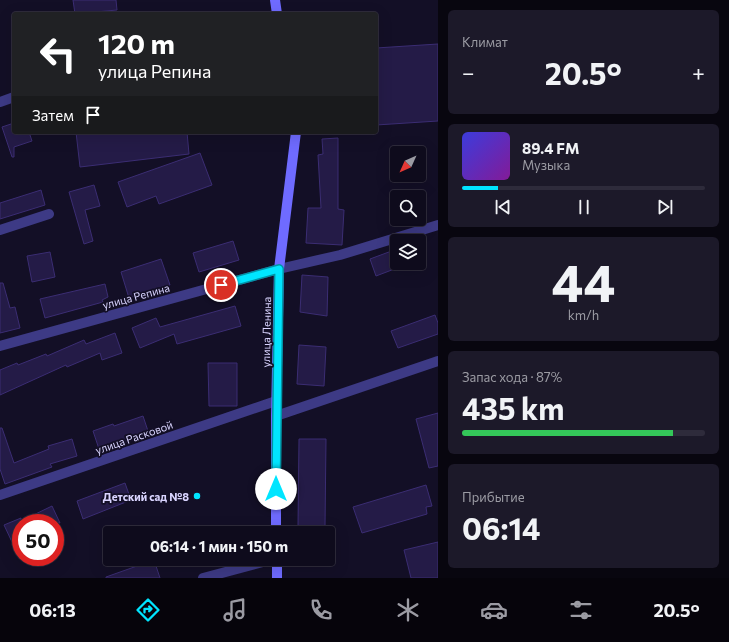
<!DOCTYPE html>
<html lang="ru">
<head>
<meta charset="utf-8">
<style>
  :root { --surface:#0e0b1c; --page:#1c1929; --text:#f1f3f6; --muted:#9b9ba3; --line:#2e2b3b; --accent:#00e5ff }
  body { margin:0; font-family:Commissioner,sans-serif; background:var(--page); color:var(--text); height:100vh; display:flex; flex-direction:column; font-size:15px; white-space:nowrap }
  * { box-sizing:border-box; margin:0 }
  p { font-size:13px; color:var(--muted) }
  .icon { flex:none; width:22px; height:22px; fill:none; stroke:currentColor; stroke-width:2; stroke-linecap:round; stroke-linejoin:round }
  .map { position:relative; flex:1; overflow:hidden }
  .details { display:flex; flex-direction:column; gap:10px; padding:10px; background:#08060f; width:291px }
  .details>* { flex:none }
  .top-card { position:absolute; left:12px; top:12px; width:366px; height:122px; border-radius:4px; box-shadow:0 4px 16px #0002,0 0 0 1px var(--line); background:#202124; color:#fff; overflow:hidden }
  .needle { width:26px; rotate:225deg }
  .buttons { position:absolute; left:390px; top:146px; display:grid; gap:8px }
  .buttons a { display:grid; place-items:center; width:36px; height:36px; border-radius:4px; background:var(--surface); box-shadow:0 4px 16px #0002,0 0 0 1px var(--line); font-size:20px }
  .speed { position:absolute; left:12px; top:514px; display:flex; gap:8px; font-size:20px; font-weight:700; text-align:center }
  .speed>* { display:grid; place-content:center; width:52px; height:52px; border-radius:50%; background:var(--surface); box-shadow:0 4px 16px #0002,0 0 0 1px var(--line); line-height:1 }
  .speed .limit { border:6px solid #d22; background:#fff; color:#111 }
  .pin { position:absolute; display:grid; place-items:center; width:34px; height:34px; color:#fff; margin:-17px; border:2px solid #fff; border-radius:50%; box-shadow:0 1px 4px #0007 }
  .me { position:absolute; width:44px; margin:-22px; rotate:0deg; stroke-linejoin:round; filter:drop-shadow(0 0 3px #0008) }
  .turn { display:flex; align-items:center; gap:14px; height:84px; padding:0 20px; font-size:18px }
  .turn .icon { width:52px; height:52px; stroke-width:2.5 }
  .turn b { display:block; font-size:28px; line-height:34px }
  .then { display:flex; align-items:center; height:38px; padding:0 20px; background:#0003; gap:8px; font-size:15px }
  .big { font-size:30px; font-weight:700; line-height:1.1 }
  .details .card { flex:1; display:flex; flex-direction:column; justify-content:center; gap:6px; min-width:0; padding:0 14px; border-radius:6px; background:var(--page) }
  .details .dial { align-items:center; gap:0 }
  .dial b { font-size:52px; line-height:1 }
  .song { display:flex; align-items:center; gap:12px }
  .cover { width:48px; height:48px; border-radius:6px; background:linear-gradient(135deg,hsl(240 70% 55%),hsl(290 70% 35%)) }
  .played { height:4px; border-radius:2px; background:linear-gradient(90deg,var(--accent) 15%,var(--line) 15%) }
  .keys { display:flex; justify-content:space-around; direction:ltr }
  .heat { display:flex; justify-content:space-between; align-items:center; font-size:22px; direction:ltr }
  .charge { height:6px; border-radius:3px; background:linear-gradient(90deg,#34c759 87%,var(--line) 0) }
  .trip { position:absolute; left:103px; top:526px; width:232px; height:40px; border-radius:4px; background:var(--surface); box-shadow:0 4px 16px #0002,0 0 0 1px var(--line); font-weight:700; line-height:40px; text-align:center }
  .tabs { display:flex; height:64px; justify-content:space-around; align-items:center; background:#06040b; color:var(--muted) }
  .tabs .icon { width:28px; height:28px }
  .tabs .selected { color:var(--accent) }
  .tabs b { font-size:18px; color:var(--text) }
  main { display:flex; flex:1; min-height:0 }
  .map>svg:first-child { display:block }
  .building { fill:#241b47; stroke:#3b2d73 }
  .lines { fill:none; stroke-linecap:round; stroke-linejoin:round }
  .street { stroke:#3d3a85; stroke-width:10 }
  .secondary { stroke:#6f6bff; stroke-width:10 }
  .route-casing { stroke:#0095a6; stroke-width:10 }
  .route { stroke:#00e5ff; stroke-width:7 }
  .poi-dot { fill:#00e5ff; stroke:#130f26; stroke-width:1.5 }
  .labels { text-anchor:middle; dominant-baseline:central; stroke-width:3.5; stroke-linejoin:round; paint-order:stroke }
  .street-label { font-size:11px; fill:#d9d4ff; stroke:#130f26 }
  .poi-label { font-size:11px; font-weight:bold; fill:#d9d4ff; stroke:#130f26; text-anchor:end }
</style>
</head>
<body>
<main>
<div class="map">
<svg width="438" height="578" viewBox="0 0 438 578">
  <rect width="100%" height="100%" fill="#130f26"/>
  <g class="building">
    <path d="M73 0H116L117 10 75 14Z"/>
    <path d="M438 44V121L376 125V48Z"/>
    <path d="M14 123V132H29L32 141 14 147V157H12L2 127Z"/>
    <path d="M76 132H187L189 154 80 167Z"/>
    <path d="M338 138V209L344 210 342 245 306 243 308 208H321L318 155 323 154 322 139Z"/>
    <path d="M200 153 212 185 159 204 156 196 127 207 118 182Z"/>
    <path d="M94 185 100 206 85 210 93 241 84 244 69 192Z"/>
    <path d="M41 190 45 205 0 219V203Z"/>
    <path d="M233 241 239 260 199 272 193 253Z"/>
    <path d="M397 249V268L376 276 370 259Z"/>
    <path d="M50 252 55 277 32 282 27 256Z"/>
    <path d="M161 259 170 285 129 298 121 272Z"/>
    <path d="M302 275 328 277 327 316 300 312Z"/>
    <path d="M0 283H3L10 308 15 307 20 328 0 333Z"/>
    <path d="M105 284 108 297 102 300 103 302 45 318 40 299Z"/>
    <path d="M235 306 241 326 177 344 174 334 140 348 132 328 156 318 160 327Z"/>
    <path d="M435 315 438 323V334L398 348 391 331Z"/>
    <path d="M115 333 122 353 102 360 100 353 67 367 66 365 0 395V370L17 363 18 365 46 354 47 356 84 340 86 344Z"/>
    <path d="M299 345 326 347 324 386 297 384Z"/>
    <path d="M208 363H237V406H209Z"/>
    <path d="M438 413V466L429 468 416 419Z"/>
    <path d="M143 416 149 434 100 452 93 431 113 424 114 426Z"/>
    <path d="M0 428H2L14 463 49 449 48 446 72 439 77 456 50 464 52 467 5 484 0 469Z"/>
    <path d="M299 439H326L325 527H298Z"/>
    <path d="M125 483 131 500 83 519 77 501Z"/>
    <path d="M426 485 432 506 426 507 427 514 362 533 353 507Z"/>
    <path d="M52 506 60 523H21V537L12 542 4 525 21 518V521Z"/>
    <path d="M438 542V578H411L404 550Z"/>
    <path d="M154 560 160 578H106V577Z"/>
  </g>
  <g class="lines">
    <g class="street">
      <path d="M0 102 14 97"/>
      <path d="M0 230 49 214"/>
      <path d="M0 346 279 269 340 255 438 225"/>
      <path d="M276 416 438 361"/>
      <path d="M0 495 276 401"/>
      <path d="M203 578 274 559"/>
    </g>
    <g class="secondary">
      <path d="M275 0 277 14"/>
      <path d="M276 533V416L279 269 296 132"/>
      <path d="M277 559V578"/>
    </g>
  </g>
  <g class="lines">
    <g class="route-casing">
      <path id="route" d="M221 285 279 269 276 489"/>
    </g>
    <use href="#route" class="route"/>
  </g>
  <circle class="poi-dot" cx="197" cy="496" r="4"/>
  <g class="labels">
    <g class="street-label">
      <text transform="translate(136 296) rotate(-15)">улица Репина</text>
      <text transform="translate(266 332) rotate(-89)">улица Ленина</text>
      <text transform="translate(134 437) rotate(-19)">улица Расковой</text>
    </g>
    <g class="poi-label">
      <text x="189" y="496">Детский сад №8</text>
    </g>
  </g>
</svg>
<div class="buttons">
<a><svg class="needle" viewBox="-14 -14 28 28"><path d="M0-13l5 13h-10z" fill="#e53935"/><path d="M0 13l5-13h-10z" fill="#9b9ba3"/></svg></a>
<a><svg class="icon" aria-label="search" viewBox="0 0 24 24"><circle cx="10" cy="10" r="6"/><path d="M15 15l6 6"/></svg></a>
<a><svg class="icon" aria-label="layers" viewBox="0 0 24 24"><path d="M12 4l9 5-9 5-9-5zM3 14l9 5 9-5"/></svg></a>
</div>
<div class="speed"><div class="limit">50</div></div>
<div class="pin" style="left:221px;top:285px;background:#d93025"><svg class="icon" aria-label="arrive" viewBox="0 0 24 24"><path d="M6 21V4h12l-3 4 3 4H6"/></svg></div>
<svg class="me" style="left:276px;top:489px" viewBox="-20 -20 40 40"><circle r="19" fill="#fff"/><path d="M0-13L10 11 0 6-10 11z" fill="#00e5ff"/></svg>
<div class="trip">06:14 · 1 мин · 150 m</div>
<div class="top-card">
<div class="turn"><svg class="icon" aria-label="left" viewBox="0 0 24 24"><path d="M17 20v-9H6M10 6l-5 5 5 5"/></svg><div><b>120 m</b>улица Репина</div></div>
<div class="then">Затем<svg class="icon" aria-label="arrive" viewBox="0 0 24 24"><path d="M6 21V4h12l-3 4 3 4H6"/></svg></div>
</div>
</div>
<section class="details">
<div class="card"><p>Климат</p>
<div class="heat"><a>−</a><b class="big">20.5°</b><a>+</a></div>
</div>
<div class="card">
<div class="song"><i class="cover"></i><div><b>89.4 FM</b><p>Музыка</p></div></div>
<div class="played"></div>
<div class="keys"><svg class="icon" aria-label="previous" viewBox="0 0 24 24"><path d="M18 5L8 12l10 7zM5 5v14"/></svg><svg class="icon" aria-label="pause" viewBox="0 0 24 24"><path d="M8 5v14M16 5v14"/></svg><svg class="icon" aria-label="next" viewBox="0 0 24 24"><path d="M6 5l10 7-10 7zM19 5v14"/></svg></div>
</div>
<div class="card dial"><b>44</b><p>km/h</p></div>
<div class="card"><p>Запас хода · 87%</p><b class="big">435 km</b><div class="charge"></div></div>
<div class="card"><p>Прибытие</p><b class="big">06:14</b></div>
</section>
</main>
<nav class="tabs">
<b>06:13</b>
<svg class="icon selected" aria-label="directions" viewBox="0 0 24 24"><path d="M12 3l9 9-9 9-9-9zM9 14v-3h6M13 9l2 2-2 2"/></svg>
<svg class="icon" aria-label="music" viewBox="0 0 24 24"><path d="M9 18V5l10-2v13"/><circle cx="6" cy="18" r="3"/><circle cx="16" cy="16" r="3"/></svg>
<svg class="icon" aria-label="phone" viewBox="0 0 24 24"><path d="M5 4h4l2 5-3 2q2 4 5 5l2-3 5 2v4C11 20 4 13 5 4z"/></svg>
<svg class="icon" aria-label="climate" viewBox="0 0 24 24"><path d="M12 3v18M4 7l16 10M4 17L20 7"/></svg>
<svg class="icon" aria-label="car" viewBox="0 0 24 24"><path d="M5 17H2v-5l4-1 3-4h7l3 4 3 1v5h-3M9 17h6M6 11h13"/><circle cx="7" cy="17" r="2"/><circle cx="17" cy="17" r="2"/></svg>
<svg class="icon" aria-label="filters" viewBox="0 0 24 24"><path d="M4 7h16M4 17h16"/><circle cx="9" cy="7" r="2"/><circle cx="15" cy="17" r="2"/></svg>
<b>20.5°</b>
</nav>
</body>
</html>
